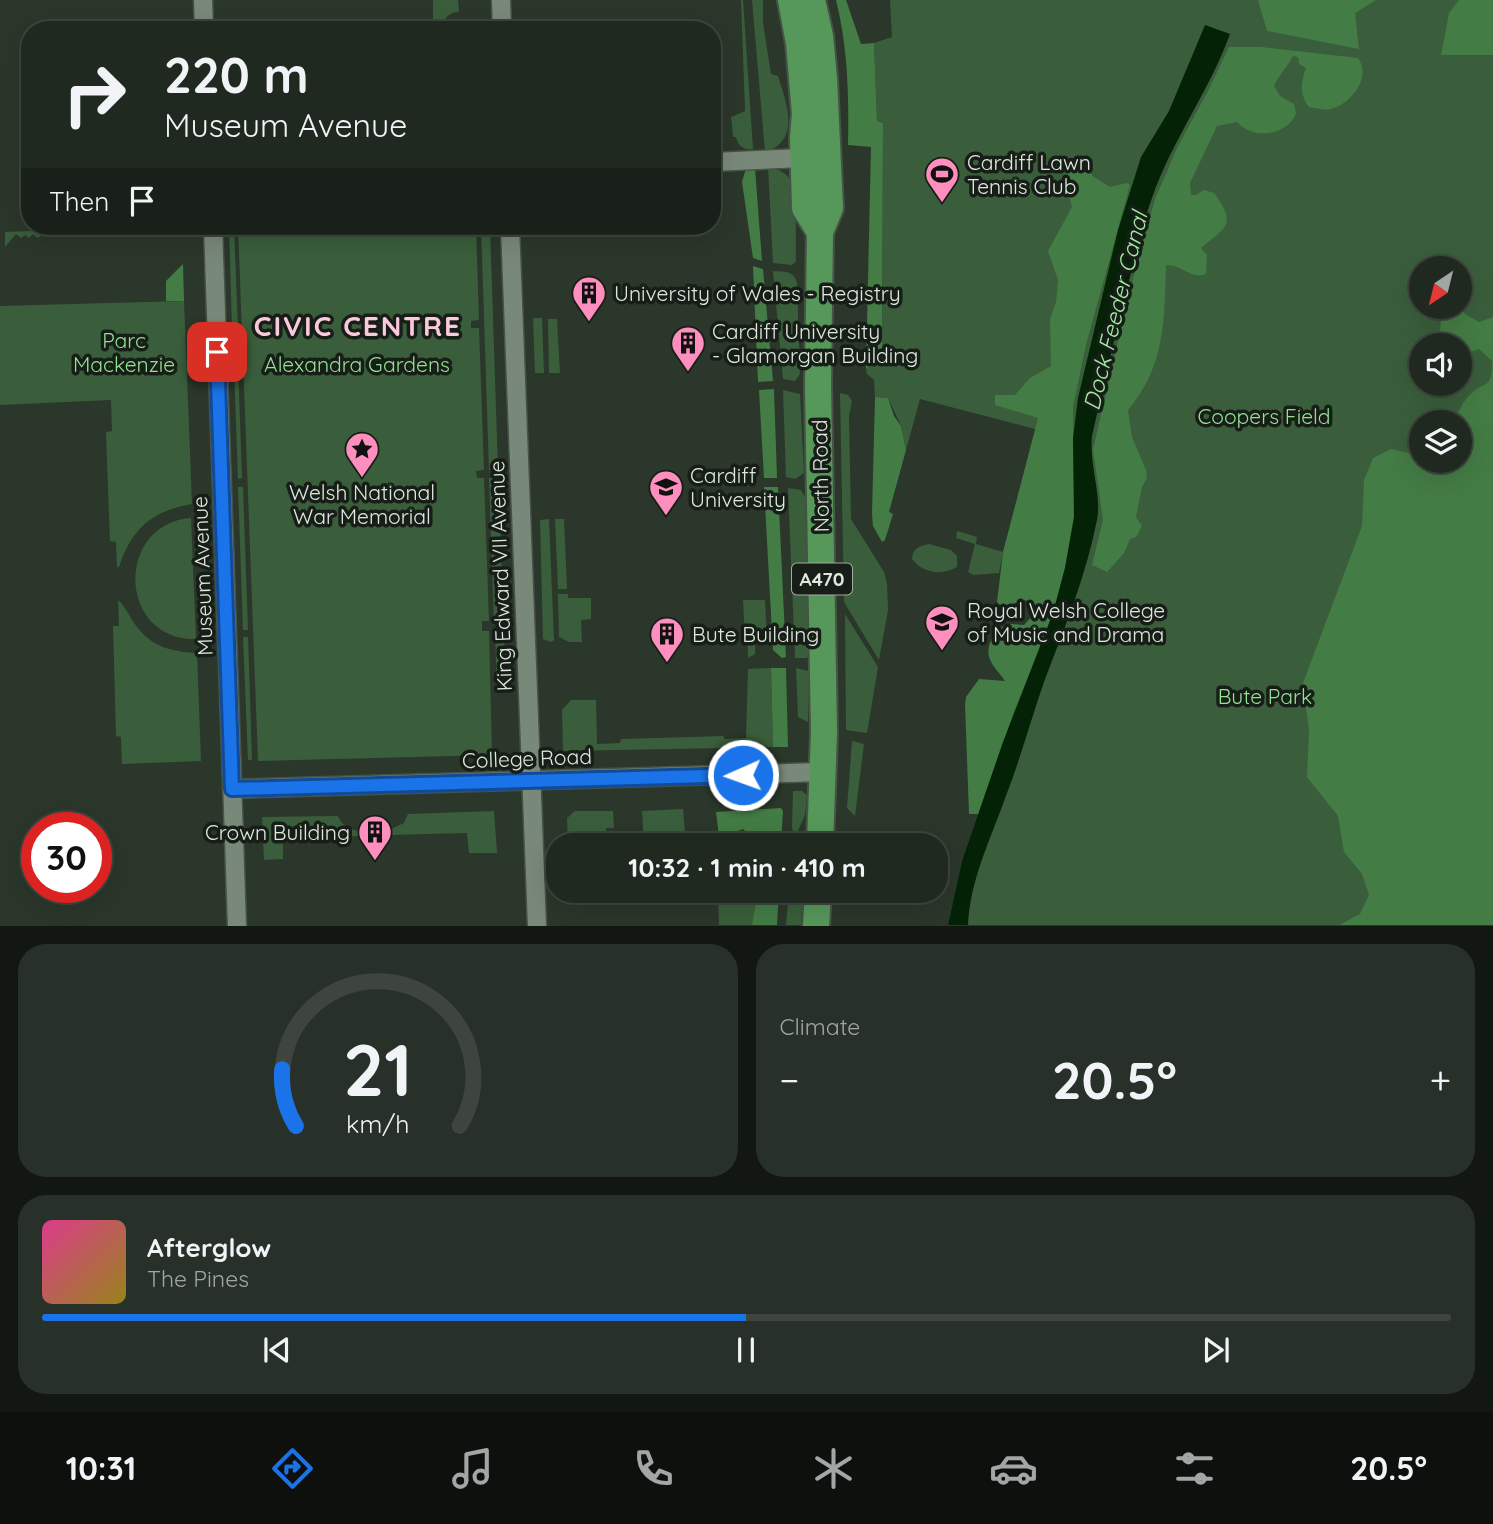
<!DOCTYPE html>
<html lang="en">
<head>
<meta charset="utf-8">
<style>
  :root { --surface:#202920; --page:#283129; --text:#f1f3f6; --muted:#a2a6a5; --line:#3d453e; --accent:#1a73e8 }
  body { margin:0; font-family:Quicksand,sans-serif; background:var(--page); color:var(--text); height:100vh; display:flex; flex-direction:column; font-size:26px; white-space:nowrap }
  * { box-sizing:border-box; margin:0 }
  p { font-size:23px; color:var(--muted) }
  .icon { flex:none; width:38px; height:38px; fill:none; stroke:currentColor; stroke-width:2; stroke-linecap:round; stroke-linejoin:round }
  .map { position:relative; height:926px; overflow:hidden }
  .side { display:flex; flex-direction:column; gap:18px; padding:18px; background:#121712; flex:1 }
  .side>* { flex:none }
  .top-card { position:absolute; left:21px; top:21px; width:700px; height:214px; border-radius:28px; box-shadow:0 7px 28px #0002,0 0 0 2px var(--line); background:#202920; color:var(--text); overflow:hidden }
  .needle { width:46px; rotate:215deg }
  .controls { position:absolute; left:1409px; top:256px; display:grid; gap:14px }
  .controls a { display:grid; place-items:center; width:63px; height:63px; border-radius:50%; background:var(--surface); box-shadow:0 7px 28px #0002,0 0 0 2px var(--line); font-size:35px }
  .speed { position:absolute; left:21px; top:812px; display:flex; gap:14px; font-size:35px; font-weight:700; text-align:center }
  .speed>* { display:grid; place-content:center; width:91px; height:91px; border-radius:50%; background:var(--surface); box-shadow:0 7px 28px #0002,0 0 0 2px var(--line); line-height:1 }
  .speed .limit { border:10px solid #d22; background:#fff; color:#111 }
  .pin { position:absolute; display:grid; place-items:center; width:60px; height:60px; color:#fff; margin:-30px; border-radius:14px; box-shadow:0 4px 10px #0006 }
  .me { position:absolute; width:77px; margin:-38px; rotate:268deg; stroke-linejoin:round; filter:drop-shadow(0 0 5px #0008) }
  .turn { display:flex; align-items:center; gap:24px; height:147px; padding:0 28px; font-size:32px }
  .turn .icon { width:91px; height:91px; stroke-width:2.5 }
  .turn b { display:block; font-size:49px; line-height:60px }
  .then { display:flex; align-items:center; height:66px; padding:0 28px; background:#0003; gap:14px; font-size:26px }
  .big { font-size:52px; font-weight:700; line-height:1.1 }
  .side .widget { flex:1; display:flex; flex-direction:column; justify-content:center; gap:10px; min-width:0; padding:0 24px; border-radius:28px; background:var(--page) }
  .side .dial { align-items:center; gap:0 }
  .dial svg { height:182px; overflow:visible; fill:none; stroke:var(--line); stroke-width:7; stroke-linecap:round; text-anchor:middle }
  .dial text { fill:var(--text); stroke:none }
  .song { display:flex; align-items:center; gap:21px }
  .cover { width:84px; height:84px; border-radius:10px; background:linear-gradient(135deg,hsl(330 70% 55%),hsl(50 70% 35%)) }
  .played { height:7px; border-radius:4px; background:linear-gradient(90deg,var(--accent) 50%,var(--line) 50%) }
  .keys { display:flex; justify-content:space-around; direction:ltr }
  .heat { display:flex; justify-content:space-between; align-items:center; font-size:38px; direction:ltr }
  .side .tiles { flex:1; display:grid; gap:18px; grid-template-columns:1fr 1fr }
  .widget:last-child { grid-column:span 2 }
  .trip { position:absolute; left:546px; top:833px; width:402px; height:70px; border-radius:28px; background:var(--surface); box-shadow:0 7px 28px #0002,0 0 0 2px var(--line); font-weight:700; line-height:70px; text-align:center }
  .tab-bar { display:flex; height:112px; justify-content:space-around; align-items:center; background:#0d100d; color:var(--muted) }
  .tab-bar .icon { width:49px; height:49px }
  .tab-bar .active { color:var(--accent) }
  .tab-bar b { font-size:32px; color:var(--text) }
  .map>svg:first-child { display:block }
  .green { fill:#3a5e3b; fill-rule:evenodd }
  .forest { fill:#447c45 }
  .water { fill:#042206 }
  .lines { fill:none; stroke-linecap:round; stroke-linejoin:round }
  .street-casing { stroke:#475347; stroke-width:21 }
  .primary-casing { stroke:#475347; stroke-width:30 }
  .street { stroke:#798979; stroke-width:18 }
  .primary { stroke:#56985a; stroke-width:26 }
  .route-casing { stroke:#114b97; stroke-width:18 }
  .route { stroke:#1a73e8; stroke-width:12 }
  .labels { text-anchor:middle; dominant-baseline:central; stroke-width:7; stroke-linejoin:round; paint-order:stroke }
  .shield { fill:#171d17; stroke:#a3aba3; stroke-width:2 }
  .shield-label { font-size:19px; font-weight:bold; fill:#dfe8df }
  .poi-label { font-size:21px; fill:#dfe8df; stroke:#171d17; text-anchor:start }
  .park-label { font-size:21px; fill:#92e293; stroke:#171d17 }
  .street-label { font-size:21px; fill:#dfe8df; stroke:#171d17 }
  .water-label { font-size:23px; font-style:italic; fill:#9fefa0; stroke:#171d17 }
  .district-label { font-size:28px; font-weight:bold; letter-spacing:2px; fill:#fac9db; stroke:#171d17 }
</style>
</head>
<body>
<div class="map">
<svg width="1493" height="926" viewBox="0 0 1493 926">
  <rect width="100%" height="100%" fill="#2a372a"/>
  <g class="green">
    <path d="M433 0H458L459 12C449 12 442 20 441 30L433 29Z"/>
    <path d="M741 0H743L753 149C743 150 738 146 736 137H733L731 117 745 111Z"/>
    <path d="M752 0H763V23L771 74 778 76C786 102 802 140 765 152Z"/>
    <path d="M890 0H1493V925H948L962 861 1014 712 1073 439 920 399 906 450 901 426 888 398 875 397 874 380 867 374 866 369 878 360 882 347 883 123 877 121 874 43 892 37ZM1421 268H1460V306H1421ZM1421 345H1460V383H1421ZM1421 422H1460V460H1421Z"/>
    <path d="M768 167C778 169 786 172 791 181 798 194 795 244 796 261L792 265 773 263Z"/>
    <path d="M170 226 162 234 157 230 153 234 149 230 145 234 140 230 136 234 132 230 129 234 125 231 121 234 116 231 112 235 108 231 104 235 100 231 96 234 92 231 87 235 83 232 79 235 75 232 71 236 66 233 63 237 58 233 54 237 50 233 46 237 42 234 38 238 33 234 29 238 25 235 21 238 16 234 5 247V232Z"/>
    <path d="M229 226H234L238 328 232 329Z"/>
    <path d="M238 226H476L479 320 471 321V328H479L484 470 476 471 477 478H484L489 621H482V631H489L492 755 258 761Z"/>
    <path d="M481 226H490L498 470H489Z"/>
    <path d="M773 271C784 272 794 270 797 283L800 374 795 381 783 379Z"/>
    <path d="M184 301 192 504C152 511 132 528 119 567H117L116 542 110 541 106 432 112 431 111 400 0 405V306Z"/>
    <path d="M533 318H542L544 373H535Z"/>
    <path d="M548 319H557L560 373H549Z"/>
    <path d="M233 336H237L242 478 238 479Z"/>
    <path d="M783 390 800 394 804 473 795 479 786 477Z"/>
    <path d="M840 393 848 395 852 401 849 416 851 519 884 572 887 584 888 610 879 660 844 602Z"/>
    <path d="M489 478H499L503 621H494Z"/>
    <path d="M238 487H243L248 630H243Z"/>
    <path d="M788 488 801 490 805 497 810 652 807 658H795Z"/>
    <path d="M191 518 196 639C118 641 114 524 191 518Z"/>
    <path d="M549 519 554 640 551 642 543 639 540 520Z"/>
    <path d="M555 519H564L567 589H558Z"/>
    <path d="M957 531 977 537 976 544 1003 552 999 573 973 575 968 572 975 544 956 538Z"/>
    <path d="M929 544 951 550 957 556V567C941 576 923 573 912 559 913 548 919 546 929 544Z"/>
    <path d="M558 594H568V598H591V619L581 620 582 642H569L559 637Z"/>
    <path d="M118 600C126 607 130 618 137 627 152 647 173 652 197 653L201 761 122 764 121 737 116 736 113 626H119Z"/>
    <path d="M743 600H765L767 635H755V654L748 658 747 636H745Z"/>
    <path d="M845 614 878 667 867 733 846 730Z"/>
    <path d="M495 631 504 632 506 692 497 693Z"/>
    <path d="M243 637H248L252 760H248Z"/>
    <path d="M771 668 773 747 563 751 562 710 571 700H596L597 744 620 743 621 739 724 736V739L746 738 748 669Z"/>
    <path d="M796 668 809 671 808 722 798 717Z"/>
    <path d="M852 741 864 744 855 816 847 808Z"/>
    <path d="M793 791H802L807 795 805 815 797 833 793 832 792 827Z"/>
    <path d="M683 809 686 845H644L642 811Z"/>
    <path d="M494 811 497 853H469L467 833 390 835 389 830 404 823 408 814Z"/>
    <path d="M575 811H613L614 828H606L607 845H568L567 818Z"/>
    <path d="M338 816C342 826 348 829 359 831V836L283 839V859L264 860 262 817Z"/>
    <path d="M718 891H769L770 925H719Z"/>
    <path d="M789 891H803L801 925H786Z"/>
  </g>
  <g class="forest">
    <path d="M836 0H846L861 44 874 43 877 121 883 123 882 347 879 360 866 369 871 147 848 145C849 96 848 48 836 0Z"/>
    <path d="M1258 0H1376L1355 13 1359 49 1267 31Z"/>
    <path d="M1459 0H1493V55H1441L1449 13Z"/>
    <path d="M1229 47H1261L1358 58C1372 77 1351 104 1331 109 1324 111 1316 108 1309 107 1299 94 1301 82 1306 68L1299 64 1298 57 1293 56C1287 68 1279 74 1274 86L1280 96 1294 104 1296 114C1286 136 1253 140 1237 122L1217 126 1190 183 1191 195H1196L1204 190 1214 193C1238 225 1225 228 1201 248L1207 255 1206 274C1191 280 1181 264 1166 265 1164 320 1166 365 1128 410L1132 437 1146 470 1147 478 1142 487 1136 517 1142 526 1136 537 1130 539 1124 553 1107 572 1092 565 1103 520 1093 449 1131 286 1155 199 1178 146 1207 93Z"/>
    <path d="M1082 164 1094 177 1110 187 1127 183 1130 185 1086 345 1073 407 1074 517 1065 568 1053 613 1014 712 979 814H969L965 704 966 697 979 679 1005 681C999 672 993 668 989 657 986 646 995 628 1007 625 1011 623 1019 625 1024 625L1035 613 1033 604 1025 600 1002 607 997 602 1003 552 1038 418 995 405V395H1015L1030 378 1051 366 1050 319 1056 302 1058 280 1048 251 1072 207 1067 188 1065 169Z"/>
    <path d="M746 168H755L762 261 753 258 742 182Z"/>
    <path d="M183 264 184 301H166V281Z"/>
    <path d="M753 266 763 269 773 381 758 382Z"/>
    <path d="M1460 302 1465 314 1479 322 1493 317V925H1339L1360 914 1369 895 1362 874 1344 852 1338 816 1307 777 1309 731 1303 683 1362 526 1364 480 1373 458 1391 449 1418 455 1421 452V460H1460V422H1452C1458 414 1462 403 1468 397 1483 379 1493 392 1492 361L1479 349 1465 354 1460 361V345H1438L1443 306H1460Z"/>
    <path d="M774 389 777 478H764L759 390Z"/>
    <path d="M875 397 888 398 894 416 901 426 906 450 889 512 893 514 885 540 882 542 873 526 872 514Z"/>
    <path d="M764 487H778L786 657 782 658 773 650Z"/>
    <path d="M771 668H786L788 747H773Z"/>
    <path d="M781 808 783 811 781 845H755L754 839 743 829 730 834 728 845H720L716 812Z"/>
    <path d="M758 891H779L777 925H752Z"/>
  </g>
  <path class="water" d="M1205 25 1230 34C1209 92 1172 140 1152 198 1144 219 1139 242 1133 265 1118 321 1105 379 1092 436 1089 465 1102 495 1097 520 1086 576 1064 629 1044 682 1031 719 1021 757 1007 793 992 836 970 879 968 925H948L962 861 1003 742 1053 613 1065 568 1074 517 1073 438 1078 398 1118 230 1141 157 1169 111Z"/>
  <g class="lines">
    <g class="street-casing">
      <g id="street">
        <path d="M203 0 204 30"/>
        <path d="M501 0 502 30"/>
        <path d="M712 162 803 158"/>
        <path d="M213 226 237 926"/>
        <path d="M510 226 537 926"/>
        <path d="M232 789 823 772"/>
      </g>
    </g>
    <g class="primary-casing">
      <g id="primary">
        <path d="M791 0 799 43 805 114 803 137 805 208 820 232"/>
        <path d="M812 0 820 36 824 79 830 208 820 232 818 385 824 732 820 845"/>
        <path d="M816 926 818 891"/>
      </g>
    </g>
    <use href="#street" class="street"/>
    <use href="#primary" class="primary"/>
  </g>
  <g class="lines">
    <g class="route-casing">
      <path id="route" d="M217 352 232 789 743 775"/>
    </g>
    <use href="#route" class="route"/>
  </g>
  <defs>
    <g id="stadium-pin" transform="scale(1.75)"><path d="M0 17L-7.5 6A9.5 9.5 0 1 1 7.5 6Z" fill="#fe8ebd" stroke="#171d17"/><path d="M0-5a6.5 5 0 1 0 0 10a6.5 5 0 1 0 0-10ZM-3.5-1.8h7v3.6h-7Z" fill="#111"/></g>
    <g id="building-pin" transform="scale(1.75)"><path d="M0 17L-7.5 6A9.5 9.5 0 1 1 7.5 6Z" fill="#fe8ebd" stroke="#171d17"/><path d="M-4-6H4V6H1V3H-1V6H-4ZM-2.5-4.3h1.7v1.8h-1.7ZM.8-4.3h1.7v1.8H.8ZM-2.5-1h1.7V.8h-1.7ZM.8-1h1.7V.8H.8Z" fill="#111"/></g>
    <g id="sight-pin" transform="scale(1.75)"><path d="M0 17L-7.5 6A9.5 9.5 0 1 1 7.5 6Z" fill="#fe8ebd" stroke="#171d17"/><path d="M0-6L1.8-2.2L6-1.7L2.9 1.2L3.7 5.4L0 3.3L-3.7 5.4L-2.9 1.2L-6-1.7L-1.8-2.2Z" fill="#111"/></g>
    <g id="university-pin" transform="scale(1.75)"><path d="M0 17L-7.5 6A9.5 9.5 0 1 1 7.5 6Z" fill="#fe8ebd" stroke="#171d17"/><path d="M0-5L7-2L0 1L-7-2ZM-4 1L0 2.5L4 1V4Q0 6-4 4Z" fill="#111"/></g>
  </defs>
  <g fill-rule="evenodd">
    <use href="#stadium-pin" x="942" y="174"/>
    <use href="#building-pin" x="589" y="293"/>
    <use href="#building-pin" x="688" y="343"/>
    <use href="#sight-pin" x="362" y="449"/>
    <use href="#university-pin" x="666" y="487"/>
    <use href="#university-pin" x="942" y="622"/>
    <use href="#building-pin" x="667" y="634"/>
    <use href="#building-pin" x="375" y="832"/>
  </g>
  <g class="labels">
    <rect class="shield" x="792" y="563.5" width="60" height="31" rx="5"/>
    <g class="shield-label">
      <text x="822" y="579">A470</text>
    </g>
    <g class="poi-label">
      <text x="967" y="162">Cardiff Lawn<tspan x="967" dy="24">Tennis Club</tspan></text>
      <text x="614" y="293">University of Wales - Registry</text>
      <text x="712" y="331">Cardiff University<tspan x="712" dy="24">- Glamorgan Building</tspan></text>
      <text x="690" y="475">Cardiff<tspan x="690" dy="24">University</tspan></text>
      <text x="362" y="492" text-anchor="middle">Welsh National<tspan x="362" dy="24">War Memorial</tspan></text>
      <text x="967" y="610">Royal Welsh College<tspan x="967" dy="24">of Music and Drama</tspan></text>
      <text x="692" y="634">Bute Building</text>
      <text x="350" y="832" text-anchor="end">Crown Building</text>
    </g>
    <g class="park-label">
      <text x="124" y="340">Parc<tspan x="124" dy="24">Mackenzie</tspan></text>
      <text x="357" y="364">Alexandra Gardens</text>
      <text x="1264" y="416">Coopers Field</text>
      <text x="1265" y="696">Bute Park</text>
    </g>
    <g class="street-label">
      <text transform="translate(820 476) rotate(-91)">North Road</text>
      <text transform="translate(202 576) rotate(-92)">Museum Avenue</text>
      <text transform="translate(500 576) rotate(-92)">King Edward VII Avenue</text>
      <text transform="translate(527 758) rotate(-2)">College Road</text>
    </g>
    <g class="water-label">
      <text transform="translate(1115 311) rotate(-76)">Dock Feeder Canal</text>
    </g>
    <g class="district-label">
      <text x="358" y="325">CIVIC CENTRE</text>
    </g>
  </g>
</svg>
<div class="controls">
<a><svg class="needle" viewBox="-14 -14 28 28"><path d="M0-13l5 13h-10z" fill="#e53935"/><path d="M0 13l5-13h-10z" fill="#a2a6a5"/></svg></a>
<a><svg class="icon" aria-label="sound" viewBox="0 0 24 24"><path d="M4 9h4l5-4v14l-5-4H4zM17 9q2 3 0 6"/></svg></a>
<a><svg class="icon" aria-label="layers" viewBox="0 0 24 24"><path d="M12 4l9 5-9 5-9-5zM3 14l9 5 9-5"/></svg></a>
</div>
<div class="speed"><div class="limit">30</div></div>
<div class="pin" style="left:217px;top:352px;background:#d93025"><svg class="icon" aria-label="arrive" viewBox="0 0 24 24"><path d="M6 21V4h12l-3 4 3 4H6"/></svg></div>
<svg class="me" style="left:743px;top:775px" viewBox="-20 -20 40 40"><circle r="17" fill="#1a73e8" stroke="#fff" stroke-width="3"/><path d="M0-11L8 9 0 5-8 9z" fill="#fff"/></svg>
<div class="trip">10:32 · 1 min · 410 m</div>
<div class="top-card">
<div class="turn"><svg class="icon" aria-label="right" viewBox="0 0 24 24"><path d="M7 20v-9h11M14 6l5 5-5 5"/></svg><div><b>220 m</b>Museum Avenue</div></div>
<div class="then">Then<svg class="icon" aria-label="arrive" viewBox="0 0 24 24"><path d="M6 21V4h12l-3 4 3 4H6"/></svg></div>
</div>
</div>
<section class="side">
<div class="tiles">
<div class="widget dial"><svg viewBox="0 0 100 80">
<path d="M14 69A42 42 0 1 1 86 69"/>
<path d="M14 69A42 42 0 0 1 8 44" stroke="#1a73e8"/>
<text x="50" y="56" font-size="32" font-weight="700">21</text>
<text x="50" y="72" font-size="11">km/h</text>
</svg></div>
<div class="widget"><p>Climate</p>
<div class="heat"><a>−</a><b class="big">20.5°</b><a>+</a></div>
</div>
<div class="widget">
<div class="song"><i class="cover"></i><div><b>Afterglow</b><p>The Pines</p></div></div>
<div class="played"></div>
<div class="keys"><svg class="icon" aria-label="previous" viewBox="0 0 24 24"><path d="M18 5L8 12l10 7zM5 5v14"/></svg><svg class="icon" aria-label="pause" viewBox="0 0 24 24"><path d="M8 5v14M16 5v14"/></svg><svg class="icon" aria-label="next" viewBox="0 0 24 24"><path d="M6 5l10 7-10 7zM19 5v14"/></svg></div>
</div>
</div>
</section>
<nav class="tab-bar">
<b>10:31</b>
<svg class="icon active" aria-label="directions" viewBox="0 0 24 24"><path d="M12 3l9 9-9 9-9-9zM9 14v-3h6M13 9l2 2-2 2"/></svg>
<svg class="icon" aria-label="music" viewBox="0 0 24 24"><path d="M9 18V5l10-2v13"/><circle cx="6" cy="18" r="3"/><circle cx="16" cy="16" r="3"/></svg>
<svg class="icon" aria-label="phone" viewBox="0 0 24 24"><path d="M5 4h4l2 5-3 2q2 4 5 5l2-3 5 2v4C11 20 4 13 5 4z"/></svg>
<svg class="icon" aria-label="climate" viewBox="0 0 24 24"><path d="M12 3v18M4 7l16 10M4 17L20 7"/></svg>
<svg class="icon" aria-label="car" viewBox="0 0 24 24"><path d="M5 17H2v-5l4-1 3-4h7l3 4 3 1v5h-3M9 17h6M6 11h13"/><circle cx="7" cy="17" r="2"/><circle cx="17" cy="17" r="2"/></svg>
<svg class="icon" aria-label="filters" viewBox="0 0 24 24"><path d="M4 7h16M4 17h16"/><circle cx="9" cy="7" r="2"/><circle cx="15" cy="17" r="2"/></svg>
<b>20.5°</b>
</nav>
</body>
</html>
